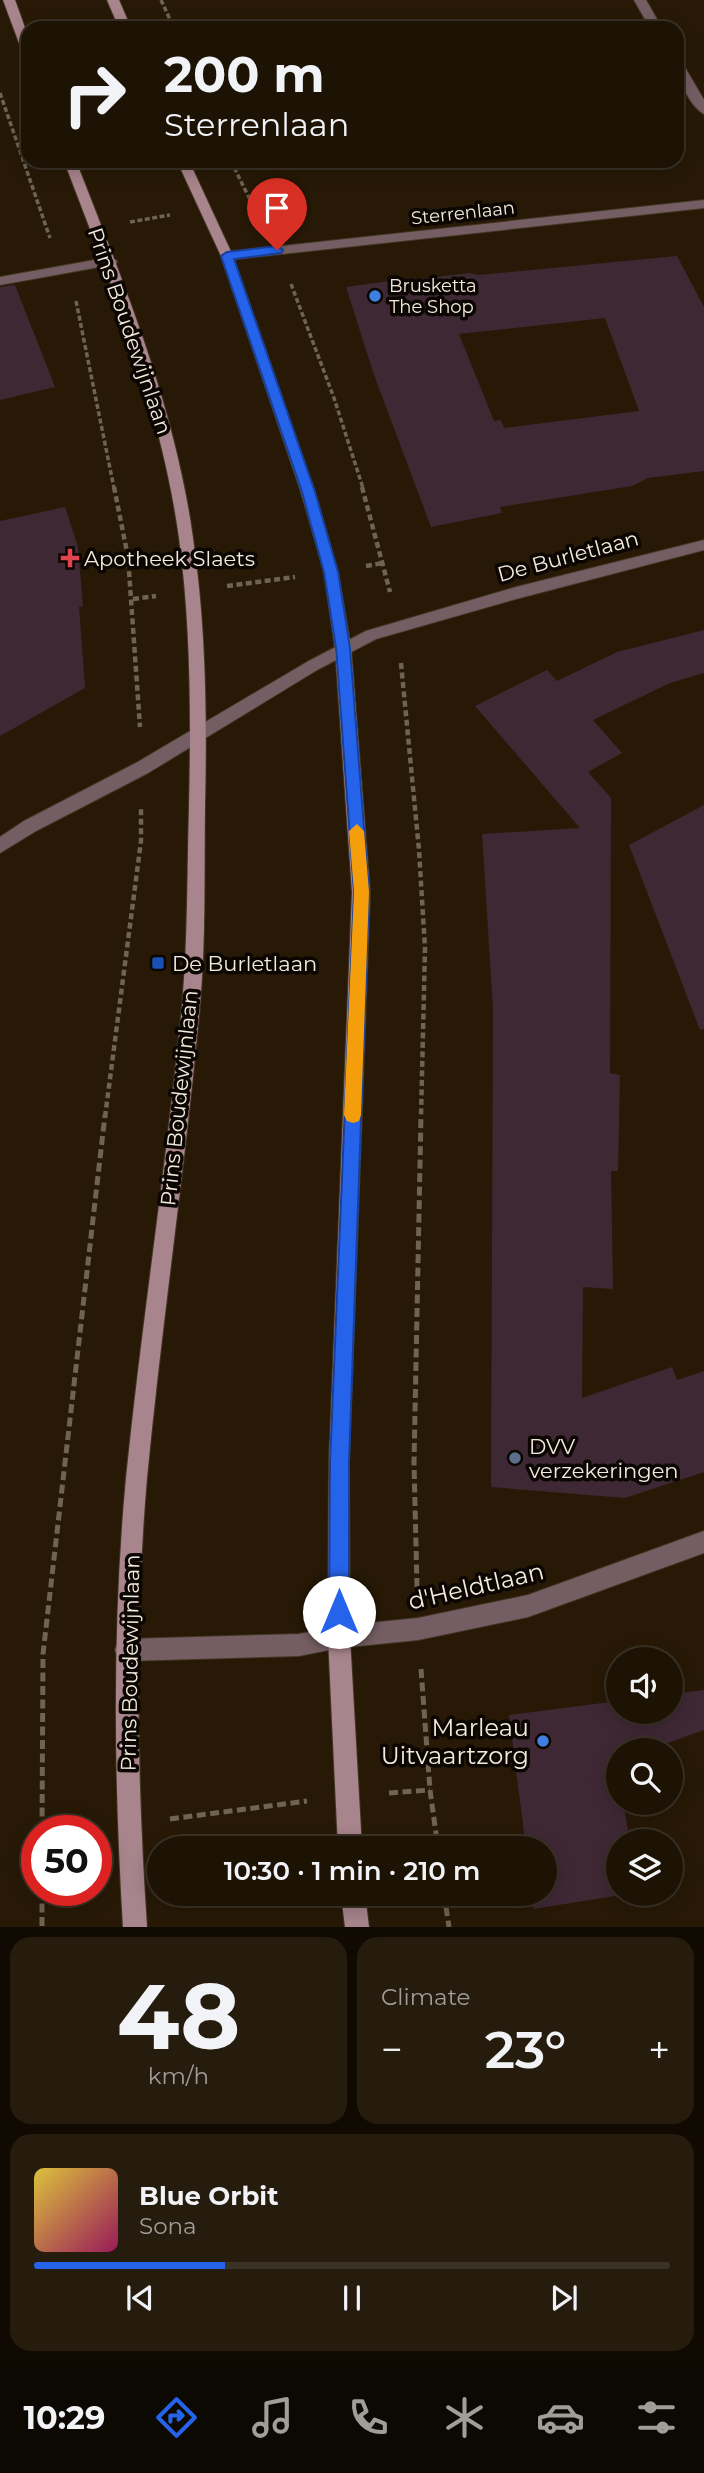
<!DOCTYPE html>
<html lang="en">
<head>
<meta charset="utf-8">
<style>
  :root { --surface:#1d1304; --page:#251c0e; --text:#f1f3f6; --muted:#a09e9a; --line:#3b3226; --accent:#2563eb }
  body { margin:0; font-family:Montserrat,sans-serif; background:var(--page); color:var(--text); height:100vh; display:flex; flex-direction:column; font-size:26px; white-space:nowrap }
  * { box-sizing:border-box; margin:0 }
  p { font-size:23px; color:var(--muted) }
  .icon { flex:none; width:38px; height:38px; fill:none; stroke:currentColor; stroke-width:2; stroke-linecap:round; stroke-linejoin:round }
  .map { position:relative; height:1927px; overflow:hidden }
  .side { display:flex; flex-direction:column; gap:10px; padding:10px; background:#100a02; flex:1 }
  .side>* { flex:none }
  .guide { position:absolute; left:21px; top:21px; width:663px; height:147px; border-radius:21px; box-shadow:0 4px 18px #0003,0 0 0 2px var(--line); background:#1d1304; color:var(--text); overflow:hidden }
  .tools { position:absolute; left:606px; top:1647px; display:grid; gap:14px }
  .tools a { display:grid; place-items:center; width:77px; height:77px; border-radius:50%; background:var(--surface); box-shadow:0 4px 18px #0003,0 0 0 2px var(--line); font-size:35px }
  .speed { position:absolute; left:21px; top:1815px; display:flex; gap:14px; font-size:35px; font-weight:700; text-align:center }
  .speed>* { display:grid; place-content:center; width:91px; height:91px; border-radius:50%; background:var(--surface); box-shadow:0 4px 18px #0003,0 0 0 2px var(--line); line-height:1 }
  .speed .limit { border:10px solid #d22; background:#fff; color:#111 }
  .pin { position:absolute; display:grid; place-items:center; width:60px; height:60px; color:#fff; margin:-72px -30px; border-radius:50% 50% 50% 0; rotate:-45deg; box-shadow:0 0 7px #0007 }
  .pin .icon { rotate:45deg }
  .me { position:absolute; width:77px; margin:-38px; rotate:0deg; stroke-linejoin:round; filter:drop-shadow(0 0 5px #0008) }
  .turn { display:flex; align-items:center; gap:24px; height:147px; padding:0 28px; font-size:32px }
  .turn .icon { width:91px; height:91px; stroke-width:2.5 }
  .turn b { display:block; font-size:49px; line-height:60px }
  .big { font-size:52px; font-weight:600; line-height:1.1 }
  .side .tile { flex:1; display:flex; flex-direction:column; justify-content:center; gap:10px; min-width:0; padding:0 24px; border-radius:21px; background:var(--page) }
  .side .dial { align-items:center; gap:0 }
  .dial b { font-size:91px; line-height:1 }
  .song { display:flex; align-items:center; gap:21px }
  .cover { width:84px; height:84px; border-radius:10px; background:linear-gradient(135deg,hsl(50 70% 55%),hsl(330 70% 35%)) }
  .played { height:7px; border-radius:4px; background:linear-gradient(90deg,var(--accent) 30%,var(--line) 30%) }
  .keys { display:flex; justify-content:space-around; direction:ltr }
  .heat { display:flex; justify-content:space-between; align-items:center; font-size:38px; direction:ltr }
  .side .tiles { flex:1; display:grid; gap:10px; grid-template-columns:1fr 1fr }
  .tile:last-child { grid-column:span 2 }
  .trip { position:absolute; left:147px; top:1836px; width:410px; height:70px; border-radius:35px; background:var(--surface); box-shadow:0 4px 18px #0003,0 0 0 2px var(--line); font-weight:600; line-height:70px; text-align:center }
  .menu { display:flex; height:112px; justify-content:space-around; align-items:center; background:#0c0802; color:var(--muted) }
  .menu .icon { width:49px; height:49px }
  .menu .active { color:var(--accent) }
  .menu b { font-size:32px; color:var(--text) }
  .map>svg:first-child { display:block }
  .building { fill:#3e2834; fill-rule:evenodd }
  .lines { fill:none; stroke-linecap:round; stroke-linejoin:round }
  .minor-casing { stroke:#443624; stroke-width:2 }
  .secondary-casing { stroke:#443624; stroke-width:2 }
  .path-far2 { stroke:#6f6352; stroke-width:3.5; stroke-dasharray:5 2.5; stroke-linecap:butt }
  .path-far1 { stroke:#6f6352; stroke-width:4.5; stroke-dasharray:6 3.5; stroke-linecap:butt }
  .path { stroke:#6f6352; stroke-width:5; stroke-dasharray:9 4.5; stroke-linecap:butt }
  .minor { fill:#755e63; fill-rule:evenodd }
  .secondary { fill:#a8848c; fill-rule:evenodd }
  .route { fill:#2563eb; stroke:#184099; stroke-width:2 }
  .slow { fill:#f59e0b }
  .shop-dot { fill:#3f7fe0; stroke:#0b0602; stroke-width:2.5 }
  .health-dot { fill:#e0444e; stroke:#0b0602; stroke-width:2.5 }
  .transit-dot { fill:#1a4fb4; stroke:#0b0602; stroke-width:2.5 }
  .service-dot { fill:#5c6f8a; stroke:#0b0602; stroke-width:2.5 }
  .labels { text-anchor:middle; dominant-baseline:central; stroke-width:7; stroke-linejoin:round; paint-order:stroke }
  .far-street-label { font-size:18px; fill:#f3eade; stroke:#0b0602 }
  .far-poi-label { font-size:18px; fill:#f3eade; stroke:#0b0602; text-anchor:start }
  .street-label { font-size:21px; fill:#f3eade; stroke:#0b0602 }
  .poi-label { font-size:21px; fill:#f3eade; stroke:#0b0602; text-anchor:start }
  .near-street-label { font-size:24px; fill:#f3eade; stroke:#0b0602 }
  .near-poi-label { font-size:24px; fill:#f3eade; stroke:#0b0602; text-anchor:end }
</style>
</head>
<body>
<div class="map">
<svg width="704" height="1927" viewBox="0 0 704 1927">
  <rect width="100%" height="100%" fill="#271906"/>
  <g class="building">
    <path d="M677 256 704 307V471L648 478 632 486 500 507 502 513 431 527 374 375 346 287 411 278 412 280 470 273 478 275ZM605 318 639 411 504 428 501 420 494 421 459 334Z"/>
    <path d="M15 285 55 387 0 400V287Z"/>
    <path d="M65 507 78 547 83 606 79 607 85 688 0 736V521Z"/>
    <path d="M704 630V673L670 683 593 720 622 753 588 772 611 798 610 1073 620 1075 618 1171H611L613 1289 583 1287 582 1398 672 1367 677 1380 704 1371V1472L625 1498 491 1487 493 1010 482 834 580 828 475 706 547 670 557 681 617 652Z"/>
    <path d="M704 805V1029L700 1030 629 845Z"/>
    <path d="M704 1690V1730L665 1744 666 1750H618V1802H623L630 1841H618V1894H628L533 1909 531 1894H544V1848H526L509 1715 618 1701V1712H670V1694Z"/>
  </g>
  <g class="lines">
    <g class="minor-casing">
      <g id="minor">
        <path d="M634 0H646L662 28H650Z"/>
        <path d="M677 61 683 64 704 100V114C689 106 677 77 677 61Z"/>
        <path d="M704 200V208L227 260 221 256 227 252Z"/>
        <path d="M111 257 117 261 116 264 0 285V277Z"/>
        <path d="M704 540V550L516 599 376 639 317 670 148 773 36 831 0 853V837L24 821 136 763 307 662 366 631 516 587Z"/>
        <path d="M704 1531V1553L528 1617 418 1640 339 1648 299 1656 126 1661 118 1658 115 1650 118 1642 126 1639 299 1634 339 1626 418 1618 528 1595Z"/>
      </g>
    </g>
    <g class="secondary-casing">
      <g id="secondary">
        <path d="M3 0H15L28 36V54L22 51Z"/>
        <path d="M107 0H119L131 28H119Z"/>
        <path d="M64 161H76C124 284 175 407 193 538 206 627 207 717 205 807 204 873 206 939 200 1005 186 1163 162 1320 147 1478 134 1628 137 1777 147 1927H123C114 1777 112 1628 126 1478 142 1320 167 1163 182 1005 188 940 187 873 189 808 191 718 191 627 179 538 161 407 111 284 64 161Z"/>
        <path d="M177 161H189L233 256 315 492 338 572 351 648 370 892 349 1462 350 1637 362 1848H338L328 1637 329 1462 352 892 335 648 324 572 301 492 221 256Z"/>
        <path d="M341 1894H365L369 1927H345Z"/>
      </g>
    </g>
    <g class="path-far2">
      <path d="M161 0 174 28"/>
      <path d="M0 93 50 238"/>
      <path d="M231 161 260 220"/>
      <path d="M130 222 170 215"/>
      <path d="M291 284 334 398 363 488"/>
      <path d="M76 301 114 488"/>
    </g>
    <g class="path-far1">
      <path d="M114 487 128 557 140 727"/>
      <path d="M362 487 390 592"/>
      <path d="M366 566 383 563"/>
      <path d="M227 586 295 577"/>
      <path d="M133 599 156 596"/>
      <path d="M401 663 419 850 425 948 421 1117"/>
      <path d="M105 1117 141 841V809"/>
    </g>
    <g class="path">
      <path d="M417 1587 414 1463 421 1115"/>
      <path d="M421 1669 430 1790 438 1848"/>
      <path d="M389 1793 430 1790"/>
      <path d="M170 1819 307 1801"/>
      <path d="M42 1830 43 1654 105 1115"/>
      <path d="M42 1890V1927"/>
      <path d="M444 1894 449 1927"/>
    </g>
    <use href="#minor" class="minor"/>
    <use href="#secondary" class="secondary"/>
  </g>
  <path class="route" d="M277 246 283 250 281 253 234 259 315 492 338 572 350 648 369 892 349 1462V1612L346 1619 339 1622 332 1619 329 1612 330 1462 354 892 336 648 324 572 302 492 221 256 227 252Z"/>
  <path class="slow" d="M357 824 364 831 369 892 361 1115 359 1121 353 1123 347 1121 344 1115 354 892 349 831Z"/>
  <g class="shop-dot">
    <circle cx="375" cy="296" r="7"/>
    <circle cx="543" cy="1741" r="7"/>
  </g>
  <path class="health-dot" d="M66.5 547.5h7v7h7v7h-7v7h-7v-7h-7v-7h7z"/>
  <rect class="transit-dot" x="151" y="956" width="14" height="14" rx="3.5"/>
  <circle class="service-dot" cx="515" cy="1458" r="7"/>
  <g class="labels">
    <g class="far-street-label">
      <text transform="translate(463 213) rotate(-6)">Sterrenlaan</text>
    </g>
    <g class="far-poi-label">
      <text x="389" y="286">Brusketta<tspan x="389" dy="21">The Shop</tspan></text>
    </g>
    <g class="street-label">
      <text transform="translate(130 331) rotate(71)">Prins Boudewijnlaan</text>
      <text transform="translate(568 556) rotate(-15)">De Burletlaan</text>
      <text transform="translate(179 1098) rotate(-84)">Prins Boudewijnlaan</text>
      <text transform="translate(130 1663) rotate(-89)">Prins Boudewijnlaan</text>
    </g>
    <g class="poi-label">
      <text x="84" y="558">Apotheek Slaets</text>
      <text x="172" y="963">De Burletlaan</text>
      <text x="529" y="1446">DVV<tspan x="529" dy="24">verzekeringen</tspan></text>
    </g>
    <g class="near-street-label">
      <text transform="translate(476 1586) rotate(-13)">d'Heldtlaan</text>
    </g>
    <g class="near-poi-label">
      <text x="529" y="1727">Marleau<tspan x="529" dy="28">Uitvaartzorg</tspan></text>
    </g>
  </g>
</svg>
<div class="tools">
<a><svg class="icon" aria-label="sound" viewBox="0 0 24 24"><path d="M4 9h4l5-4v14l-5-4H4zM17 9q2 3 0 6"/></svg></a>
<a><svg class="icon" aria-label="search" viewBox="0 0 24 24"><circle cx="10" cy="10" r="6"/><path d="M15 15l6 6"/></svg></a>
<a><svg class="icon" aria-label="layers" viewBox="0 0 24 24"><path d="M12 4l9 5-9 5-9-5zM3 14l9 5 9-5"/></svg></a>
</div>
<div class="speed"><div class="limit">50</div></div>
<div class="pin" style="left:277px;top:250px;background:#d93025"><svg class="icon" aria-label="arrive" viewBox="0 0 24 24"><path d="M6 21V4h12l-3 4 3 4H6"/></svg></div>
<svg class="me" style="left:339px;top:1612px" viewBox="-20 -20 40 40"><circle r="19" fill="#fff"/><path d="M0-13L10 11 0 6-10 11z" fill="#2563eb"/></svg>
<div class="trip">10:30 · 1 min · 210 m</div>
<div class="guide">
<div class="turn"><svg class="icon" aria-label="right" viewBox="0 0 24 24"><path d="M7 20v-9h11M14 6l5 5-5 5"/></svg><div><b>200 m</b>Sterrenlaan</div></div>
</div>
</div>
<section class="side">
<div class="tiles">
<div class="tile dial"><b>48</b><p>km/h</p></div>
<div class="tile"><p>Climate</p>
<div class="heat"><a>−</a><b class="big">23°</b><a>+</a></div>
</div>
<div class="tile">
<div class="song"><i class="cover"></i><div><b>Blue Orbit</b><p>Sona</p></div></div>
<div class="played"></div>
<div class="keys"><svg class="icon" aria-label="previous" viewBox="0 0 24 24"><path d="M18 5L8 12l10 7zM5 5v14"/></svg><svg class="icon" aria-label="pause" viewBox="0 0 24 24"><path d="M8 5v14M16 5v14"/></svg><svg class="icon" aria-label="next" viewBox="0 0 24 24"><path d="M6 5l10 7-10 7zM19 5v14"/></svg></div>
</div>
</div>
</section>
<nav class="menu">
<b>10:29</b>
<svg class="icon active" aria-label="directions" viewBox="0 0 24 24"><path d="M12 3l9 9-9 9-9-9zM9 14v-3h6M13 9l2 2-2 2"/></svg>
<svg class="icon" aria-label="music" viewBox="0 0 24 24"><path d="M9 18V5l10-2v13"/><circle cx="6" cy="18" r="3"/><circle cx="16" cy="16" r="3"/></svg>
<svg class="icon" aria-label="phone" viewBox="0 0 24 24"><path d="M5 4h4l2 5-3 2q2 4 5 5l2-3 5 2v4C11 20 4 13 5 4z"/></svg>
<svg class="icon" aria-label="climate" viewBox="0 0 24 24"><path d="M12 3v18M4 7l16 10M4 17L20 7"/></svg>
<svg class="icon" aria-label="car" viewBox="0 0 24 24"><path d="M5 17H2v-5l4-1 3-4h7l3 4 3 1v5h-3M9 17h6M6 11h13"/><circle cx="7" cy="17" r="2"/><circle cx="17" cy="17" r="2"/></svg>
<svg class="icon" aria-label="filters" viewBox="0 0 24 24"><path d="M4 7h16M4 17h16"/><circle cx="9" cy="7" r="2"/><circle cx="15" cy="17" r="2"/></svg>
</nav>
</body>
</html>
